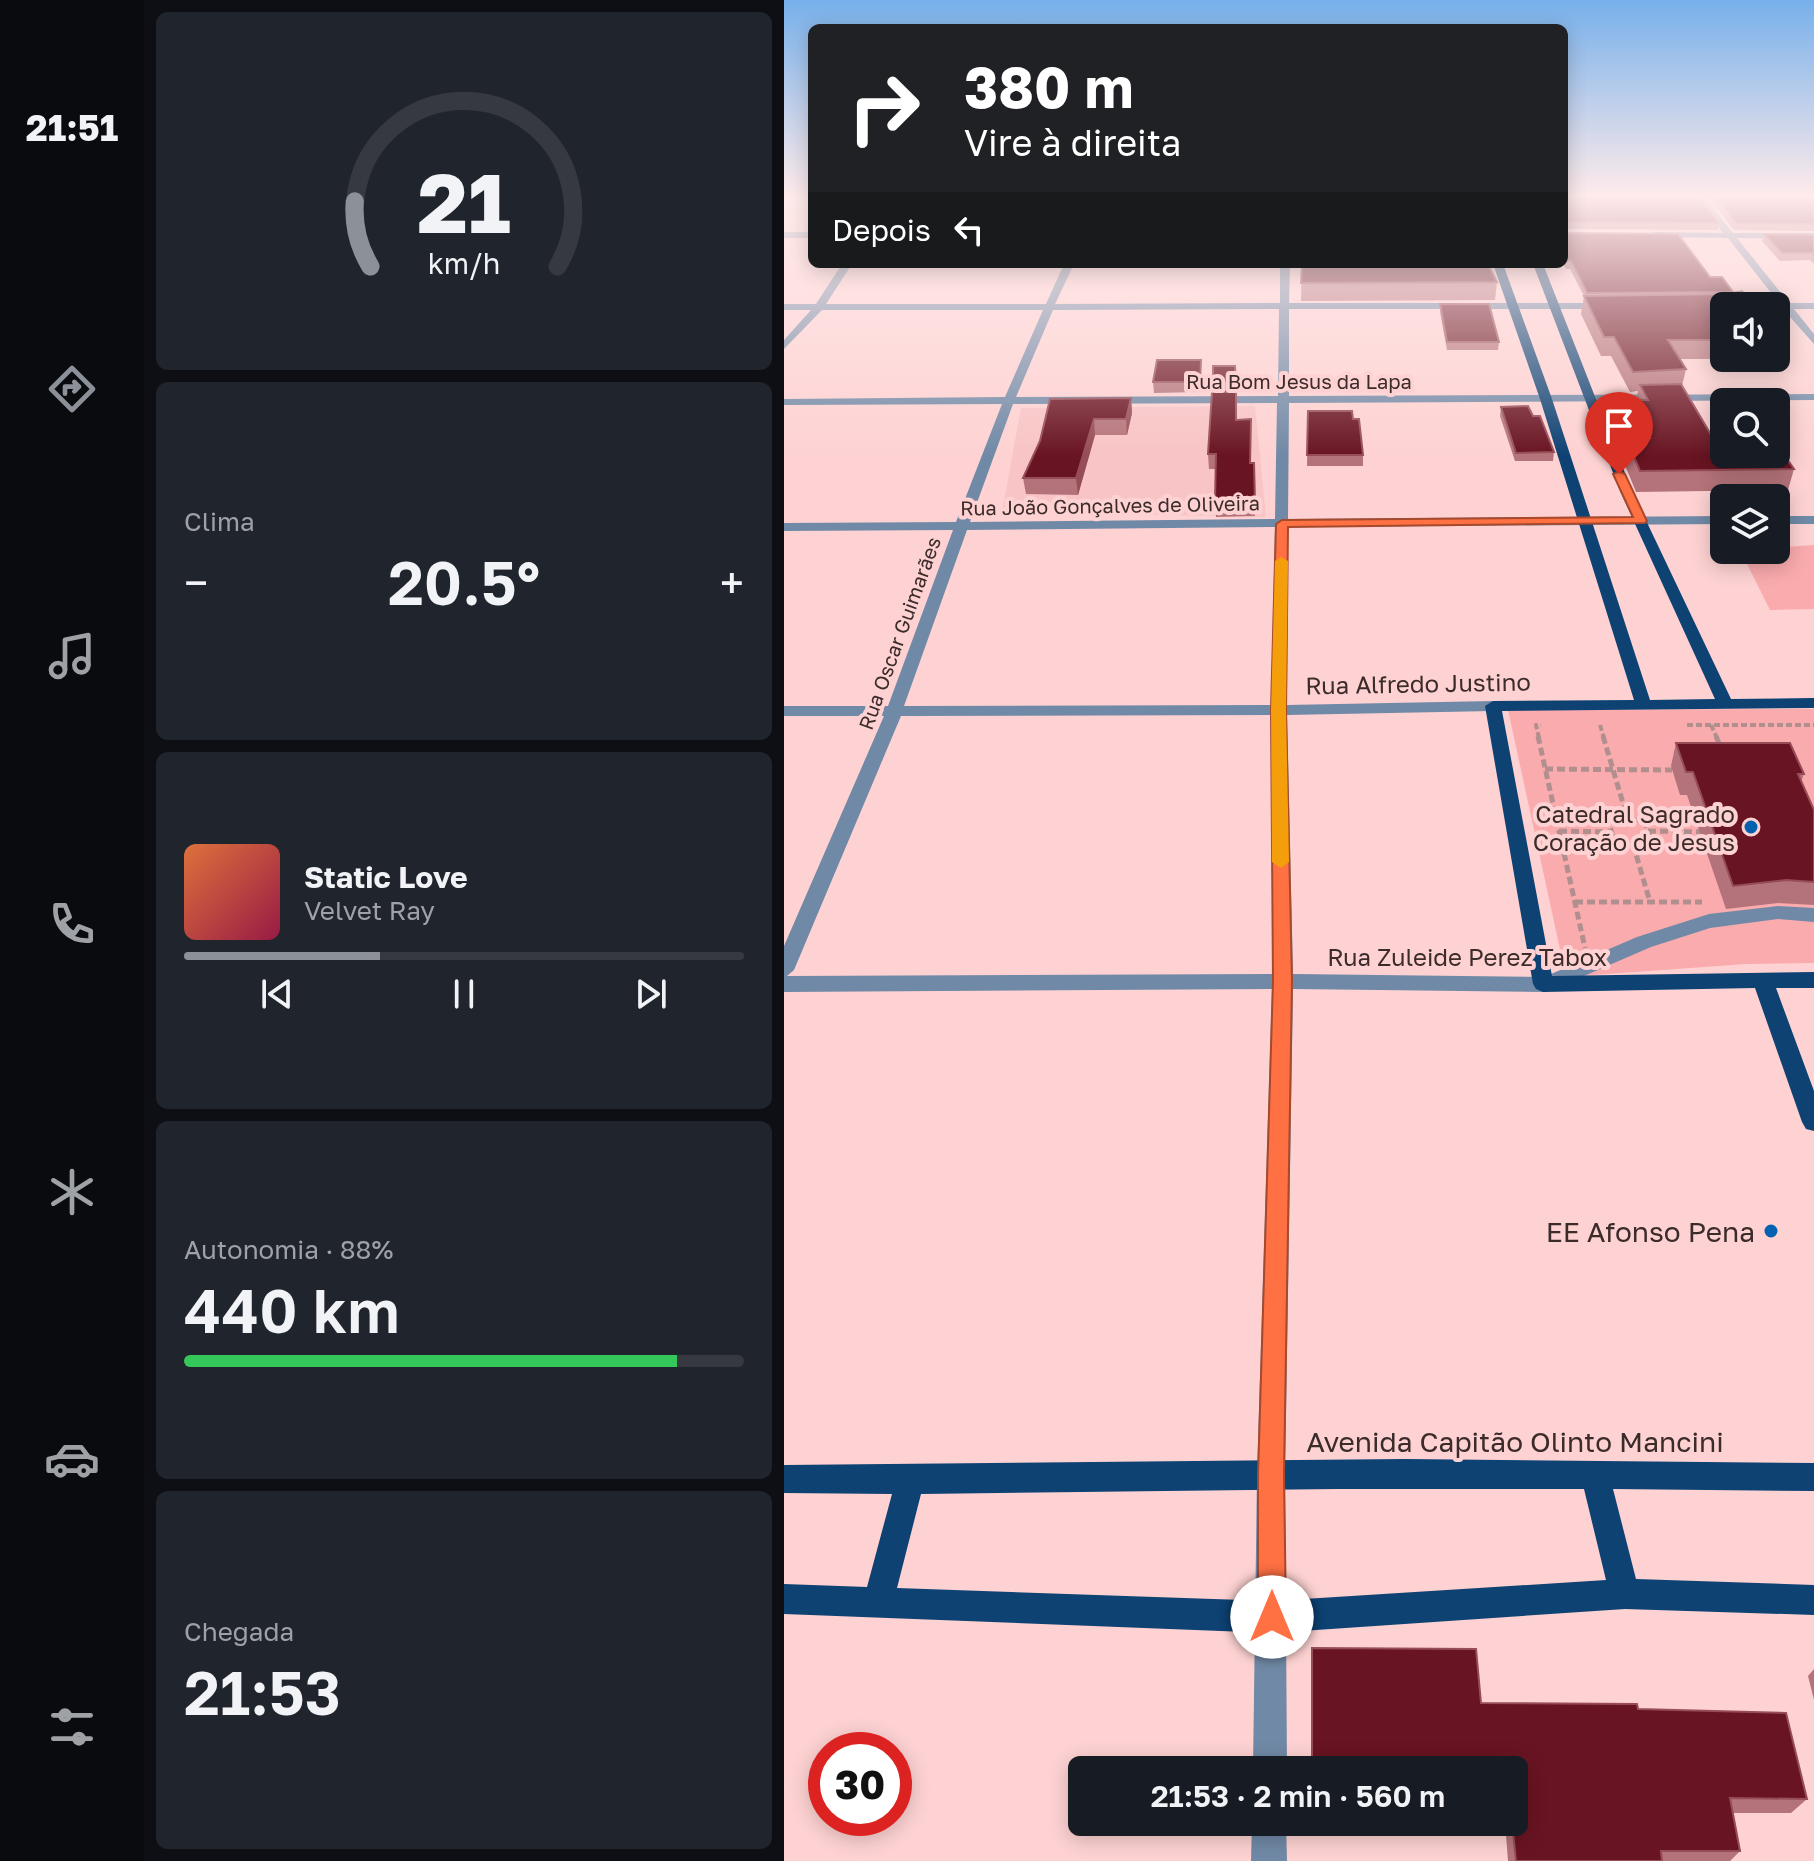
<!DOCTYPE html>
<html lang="pt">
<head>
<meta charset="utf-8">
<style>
  :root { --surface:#171b24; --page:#20242c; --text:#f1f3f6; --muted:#9ea1a6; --line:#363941; --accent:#8c9099 }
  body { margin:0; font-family:"Golos Text",sans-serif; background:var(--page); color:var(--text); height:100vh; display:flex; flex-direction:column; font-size:30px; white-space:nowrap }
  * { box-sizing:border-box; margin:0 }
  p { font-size:26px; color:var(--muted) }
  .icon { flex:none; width:44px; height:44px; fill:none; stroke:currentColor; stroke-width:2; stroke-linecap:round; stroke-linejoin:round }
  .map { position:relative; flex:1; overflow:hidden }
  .drawer { display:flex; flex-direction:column; gap:12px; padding:12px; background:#0d0f14; width:640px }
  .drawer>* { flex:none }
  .top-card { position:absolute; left:24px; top:24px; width:760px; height:244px; border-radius:12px; box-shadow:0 4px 20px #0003; background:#202124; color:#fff; overflow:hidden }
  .controls { position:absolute; left:926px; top:292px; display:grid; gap:16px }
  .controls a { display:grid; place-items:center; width:80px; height:80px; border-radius:12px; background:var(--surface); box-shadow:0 4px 20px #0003; font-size:40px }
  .speed { position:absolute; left:24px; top:1732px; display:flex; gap:16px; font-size:40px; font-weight:700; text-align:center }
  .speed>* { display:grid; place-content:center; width:104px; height:104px; border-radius:50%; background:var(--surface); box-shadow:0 4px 20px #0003; line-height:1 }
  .speed .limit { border:12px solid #d22; background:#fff; color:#111 }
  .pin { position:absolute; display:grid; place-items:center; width:68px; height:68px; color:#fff; margin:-82px -34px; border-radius:50% 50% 50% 0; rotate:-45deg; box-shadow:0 0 8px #0007 }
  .pin .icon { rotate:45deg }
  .me { position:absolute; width:88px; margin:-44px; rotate:0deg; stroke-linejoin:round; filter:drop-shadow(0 0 6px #0008) }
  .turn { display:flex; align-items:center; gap:28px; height:168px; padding:0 24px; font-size:36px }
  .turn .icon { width:104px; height:104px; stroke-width:2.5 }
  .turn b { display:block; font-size:56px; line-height:68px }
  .then { display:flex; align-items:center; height:76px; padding:0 24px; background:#0003; gap:16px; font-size:30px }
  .big { font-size:60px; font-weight:600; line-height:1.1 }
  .drawer .card { flex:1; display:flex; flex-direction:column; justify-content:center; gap:12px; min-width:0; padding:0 28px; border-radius:12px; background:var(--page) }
  .drawer .dial { align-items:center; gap:0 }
  .dial svg { height:208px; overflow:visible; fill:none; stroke:var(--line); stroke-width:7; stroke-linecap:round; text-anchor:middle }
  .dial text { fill:var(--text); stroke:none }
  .song { display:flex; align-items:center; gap:24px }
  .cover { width:96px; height:96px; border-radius:12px; background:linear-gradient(135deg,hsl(20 70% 55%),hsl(340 70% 35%)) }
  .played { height:8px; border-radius:4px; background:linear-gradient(90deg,var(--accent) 35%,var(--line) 35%) }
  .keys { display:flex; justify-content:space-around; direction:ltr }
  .heat { display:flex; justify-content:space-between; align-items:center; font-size:44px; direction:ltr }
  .charge { height:12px; border-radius:6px; background:linear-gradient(90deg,#34c759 88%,var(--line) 0) }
  .trip { position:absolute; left:284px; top:1756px; width:460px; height:80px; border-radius:12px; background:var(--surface); box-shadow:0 4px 20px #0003; font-weight:600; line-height:80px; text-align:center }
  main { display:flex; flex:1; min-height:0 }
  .tab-bar { display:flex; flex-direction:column; width:144px; justify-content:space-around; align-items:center; background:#090b0e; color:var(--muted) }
  .tab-bar .icon { width:56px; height:56px }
  .tab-bar .active { color:var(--accent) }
  .tab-bar b { font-size:36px; color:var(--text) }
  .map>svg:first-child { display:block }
  .built { fill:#f8c4c5 }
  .green { fill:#faabad }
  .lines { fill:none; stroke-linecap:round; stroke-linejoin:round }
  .path-far1 { stroke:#b18f8f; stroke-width:4; stroke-dasharray:6 3; stroke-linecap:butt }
  .path { stroke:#b18f8f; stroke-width:5; stroke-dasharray:8 4; stroke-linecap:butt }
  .minor { fill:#7089a6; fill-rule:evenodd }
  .major { fill:#0d4273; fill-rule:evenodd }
  .wall { fill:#b4737a }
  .shaded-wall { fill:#964d57 }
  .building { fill:#691422; stroke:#964d57; stroke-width:2 }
  .route { fill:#ff7043; stroke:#a6492c; stroke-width:2 }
  .slow { fill:#f59e0b }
  .poi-dot { fill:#0362af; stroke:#fed2d2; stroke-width:3 }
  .labels { text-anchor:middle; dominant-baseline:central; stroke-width:8; stroke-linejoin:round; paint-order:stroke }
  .far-street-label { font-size:20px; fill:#3c2b2b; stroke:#fed2d2 }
  .street-label { font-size:24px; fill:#3c2b2b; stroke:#fed2d2 }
  .poi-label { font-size:24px; fill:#3c2b2b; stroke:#fed2d2; text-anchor:end }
  .near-poi-label { font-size:28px; fill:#3c2b2b; stroke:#fed2d2; text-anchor:end }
  .near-street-label { font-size:28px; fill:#3c2b2b; stroke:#fed2d2 }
</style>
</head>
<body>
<main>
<nav class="tab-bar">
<b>21:51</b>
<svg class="icon active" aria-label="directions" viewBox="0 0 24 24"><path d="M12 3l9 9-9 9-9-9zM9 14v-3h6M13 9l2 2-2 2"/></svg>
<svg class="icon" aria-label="music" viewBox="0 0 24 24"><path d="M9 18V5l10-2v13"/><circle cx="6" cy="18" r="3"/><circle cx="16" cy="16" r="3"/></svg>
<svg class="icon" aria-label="phone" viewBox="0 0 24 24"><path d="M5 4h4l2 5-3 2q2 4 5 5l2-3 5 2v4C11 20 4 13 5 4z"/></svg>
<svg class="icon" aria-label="climate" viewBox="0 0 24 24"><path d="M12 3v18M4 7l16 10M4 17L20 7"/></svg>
<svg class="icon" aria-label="car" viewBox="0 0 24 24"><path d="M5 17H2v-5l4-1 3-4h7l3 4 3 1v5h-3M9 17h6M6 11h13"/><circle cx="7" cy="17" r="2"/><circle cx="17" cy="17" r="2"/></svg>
<svg class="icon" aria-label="filters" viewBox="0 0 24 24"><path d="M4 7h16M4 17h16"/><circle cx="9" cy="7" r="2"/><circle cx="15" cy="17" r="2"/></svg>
</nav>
<section class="drawer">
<div class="card dial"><svg viewBox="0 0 100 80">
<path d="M14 69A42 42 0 1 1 86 69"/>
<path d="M14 69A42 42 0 0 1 8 44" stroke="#8c9099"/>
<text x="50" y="56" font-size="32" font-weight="700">21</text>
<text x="50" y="72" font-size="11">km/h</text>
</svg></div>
<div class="card"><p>Clima</p>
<div class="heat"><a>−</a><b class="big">20.5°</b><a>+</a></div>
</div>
<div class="card">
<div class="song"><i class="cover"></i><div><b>Static Love</b><p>Velvet Ray</p></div></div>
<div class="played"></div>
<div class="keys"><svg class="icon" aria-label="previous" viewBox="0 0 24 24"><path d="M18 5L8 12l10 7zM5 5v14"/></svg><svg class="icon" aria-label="pause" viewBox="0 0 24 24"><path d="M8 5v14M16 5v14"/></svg><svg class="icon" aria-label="next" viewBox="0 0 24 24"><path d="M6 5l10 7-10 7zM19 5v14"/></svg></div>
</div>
<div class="card"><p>Autonomia · 88%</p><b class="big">440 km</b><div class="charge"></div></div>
<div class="card"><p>Chegada</p><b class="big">21:53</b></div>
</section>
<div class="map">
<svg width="1030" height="1861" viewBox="0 0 1030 1861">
  <rect width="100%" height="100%" fill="#fed2d2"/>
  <path class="built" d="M471 406 482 517 218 512 237 408Z"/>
  <g class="green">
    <path d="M1030 545V609L986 610 956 550Z"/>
    <path d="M1030 709V963L962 964 782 977 724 710Z"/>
  </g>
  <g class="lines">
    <g class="path-far1">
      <path d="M816 725 820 738"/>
      <path d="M903 725H1030"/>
      <path d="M927 725 933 738"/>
      <path d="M755 738 752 725H757"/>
    </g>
    <g class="path">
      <path d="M754 736 801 948"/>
      <path d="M819 736 844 820"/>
      <path d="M932 736 936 746"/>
      <path d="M761 769 888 770"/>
      <path d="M824 820H860L869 844H831Z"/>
      <path d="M775 831 828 832"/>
      <path d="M864 831 919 832"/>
      <path d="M849 844 866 902"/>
      <path d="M791 902H918"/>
    </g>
    <g class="minor">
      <path d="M910 195H919L949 233H1030V239L953 238 1005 303H1030V309H1010L1030 334V344L999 309H992V306L940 307 944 303H995L944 238 867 237 870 232 939 233Z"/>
      <rect x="0" y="232" width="28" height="6"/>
      <path d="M58 264H68L42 304H262L280 264H290L271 304 496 303V264H506L505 303H824L829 306 824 309H505V396L1030 394V400L505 403 504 519 940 516V524L504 527 503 705 709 701 717 706 709 711 503 715 509 974 760 977 853 937 925 914 994 906 1030 908V922L994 919 926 928 867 947 763 992 509 989 501 1475 503 1770H469L473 1475 488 989 0 992V946L100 716H0V706H104L169 530 0 531V523L172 522 218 404 0 405V399L221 397 259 310H38L0 349V340L27 310H0V304H32ZM495 309 494 396 232 397 269 310ZM493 403 491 519 186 522 229 404ZM491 527 487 705 120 706 183 530ZM487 715 489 974 3 976 10 970 117 716Z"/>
      <rect x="992" y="516" width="38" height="8"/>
      <path d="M468 1822H502L503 1861H467Z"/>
    </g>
    <g class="major">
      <path d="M709 264H719L768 399 866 700 931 699 836 491 749 264H759L848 491 947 699 1030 698V708L718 711 768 976 1030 972V988H992L1030 1091V1131L1022 1129 1018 1122 971 988 759 992 752 989 749 984 701 706 709 701 850 700 756 399Z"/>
      <path d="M621 1459 1030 1463V1491L829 1489 852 1579 1030 1585V1615L841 1609 488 1633 0 1614V1584L83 1587 108 1494 0 1493V1465ZM553 1489H800L822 1580 488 1601 113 1588 137 1494Z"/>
    </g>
  </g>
  <g class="wall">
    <path d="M780 195 935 223 934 230 780 229Z"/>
    <path d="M923 195H1030V231L950 230Z"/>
    <path d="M780 233 926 277 949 293 940 306V358L991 359H896L902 369 898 386 929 438 1010 469 1004 490 852 492 838 458 842 438H853L849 429 850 423 848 420 854 391 846 392 827 356H817L797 314 800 296 786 269H782L779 264Z"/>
    <path d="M980 234 1030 235V264L1026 260 996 261 978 241Z"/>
    <path d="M518 264 713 282 711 300 517 301Z"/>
    <path d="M656 304 715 342 714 350H663L656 312Z"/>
    <path d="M992 335 996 340 992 354Z"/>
    <path d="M451 366 452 420 467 463H470L471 516 432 517V469H425L424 454 429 392V382Z"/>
    <path d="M417 370V392L370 393 369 382Z"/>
    <path d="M347 398 348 413 343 435H311L294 495 242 494 239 478 256 441Z"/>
    <path d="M717 407 749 416 770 452 769 461H731L716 416Z"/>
    <path d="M524 411 569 419 579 455V466H523Z"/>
    <path d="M892 743 1020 774 1017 782 1030 810V905L994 903 942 909 903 795H896L887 766Z"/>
    <path d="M1030 1669V1700L1024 1676Z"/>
    <path d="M697 1703 854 1709 1023 1799 1007 1813H948L956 1851 946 1861H724L721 1822H730V1770Z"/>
  </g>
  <g class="shaded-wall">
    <path d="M347 398 348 413 343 435 342 419Z"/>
    <path d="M310 419 311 435 294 495 292 478Z"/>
  </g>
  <g class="building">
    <path d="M780 195H913L935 223 781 222 780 225Z"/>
    <path d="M930 195H1030V224L952 223Z"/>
    <path d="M780 233 894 234 926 277H938L949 292 803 293 787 261H783L780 256Z"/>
    <path d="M980 234 1030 235V255L1028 253H998Z"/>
    <path d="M518 264H704L713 282 517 283Z"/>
    <path d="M958 291 970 306H940V340H884L902 369 849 372 830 337H820L800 296 944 294Z"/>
    <path d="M656 304H705L715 342H663Z"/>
    <path d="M373 360H417L416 382H369Z"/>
    <path d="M429 366H451L452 382H429Z"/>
    <path d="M897 384 929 438H940V454H992V443L1010 469 856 471 842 438H866L852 409H856L852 400H864L856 385Z"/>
    <path d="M428 392H452V420L467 419 466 463H470L471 501H431L432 454H424Z"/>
    <path d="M347 398 342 419H310L292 478H239L256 441 266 399Z"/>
    <path d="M744 406 749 416H756L770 452 732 453 717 407Z"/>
    <path d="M524 411H568L569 419H575L579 455H523Z"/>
    <path d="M892 743H1006L1020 774H1014L1030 810V882L1002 880 949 886 909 772H902Z"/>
    <path d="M528 1648 692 1649 697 1703 853 1704 854 1709 1002 1713 1023 1799 946 1798 956 1851H877L878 1861H732L728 1822H730V1770H528Z"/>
  </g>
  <linearGradient id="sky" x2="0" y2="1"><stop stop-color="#77b0ea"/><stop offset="0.43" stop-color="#ffebeb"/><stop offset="1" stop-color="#ffebeb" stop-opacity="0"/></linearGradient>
  <rect width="1030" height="456" fill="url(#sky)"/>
  <path class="route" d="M835 471 841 474 863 521 861 523 504 527 502 710 508 981 500 1475 502 1617 498 1627 488 1631 478 1627 474 1617V1475L489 981 487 710 492 524 498 520 849 517 829 474Z"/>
  <path class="slow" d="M497 557 504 561 502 710 505 862 497 868 488 862 487 710 491 561Z"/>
  <g class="poi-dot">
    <circle cx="967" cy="827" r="8"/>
    <circle cx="987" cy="1231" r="8"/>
  </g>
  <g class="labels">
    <g class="far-street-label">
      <text x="515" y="381">Rua Bom Jesus da Lapa</text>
      <text transform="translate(326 505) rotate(-1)">Rua João Gonçalves de Oliveira</text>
      <text transform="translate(115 633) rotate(-70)">Rua Oscar Guimarães</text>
    </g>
    <g class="street-label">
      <text transform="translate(634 683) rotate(-1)">Rua Alfredo Justino</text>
      <text x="683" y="956">Rua Zuleide Perez Tabox</text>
    </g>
    <g class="poi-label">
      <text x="951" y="813">Catedral Sagrado<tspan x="951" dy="28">Coração de Jesus</tspan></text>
    </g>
    <g class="near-poi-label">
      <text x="971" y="1231">EE Afonso Pena</text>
    </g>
    <g class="near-street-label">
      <text x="731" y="1441">Avenida Capitão Olinto Mancini</text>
    </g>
  </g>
</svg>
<div class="controls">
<a><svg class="icon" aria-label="sound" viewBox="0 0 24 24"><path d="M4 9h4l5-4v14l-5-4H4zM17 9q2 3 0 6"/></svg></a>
<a><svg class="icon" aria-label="search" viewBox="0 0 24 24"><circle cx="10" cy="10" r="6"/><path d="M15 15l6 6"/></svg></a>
<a><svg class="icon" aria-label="layers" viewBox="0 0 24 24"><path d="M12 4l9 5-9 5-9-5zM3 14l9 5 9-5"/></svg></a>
</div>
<div class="speed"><div class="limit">30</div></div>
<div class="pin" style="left:835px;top:474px;background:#d93025"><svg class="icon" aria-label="arrive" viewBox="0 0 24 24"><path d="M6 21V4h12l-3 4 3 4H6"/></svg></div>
<svg class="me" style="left:488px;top:1617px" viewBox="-20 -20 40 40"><circle r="19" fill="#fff"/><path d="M0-13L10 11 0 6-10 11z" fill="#ff7043"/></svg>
<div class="trip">21:53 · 2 min · 560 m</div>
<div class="top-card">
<div class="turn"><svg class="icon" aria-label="right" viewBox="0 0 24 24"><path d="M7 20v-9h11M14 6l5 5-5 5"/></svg><div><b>380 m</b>Vire à direita</div></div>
<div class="then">Depois<svg class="icon" aria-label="left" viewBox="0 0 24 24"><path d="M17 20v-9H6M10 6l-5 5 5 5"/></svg></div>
</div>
</div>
</main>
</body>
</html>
